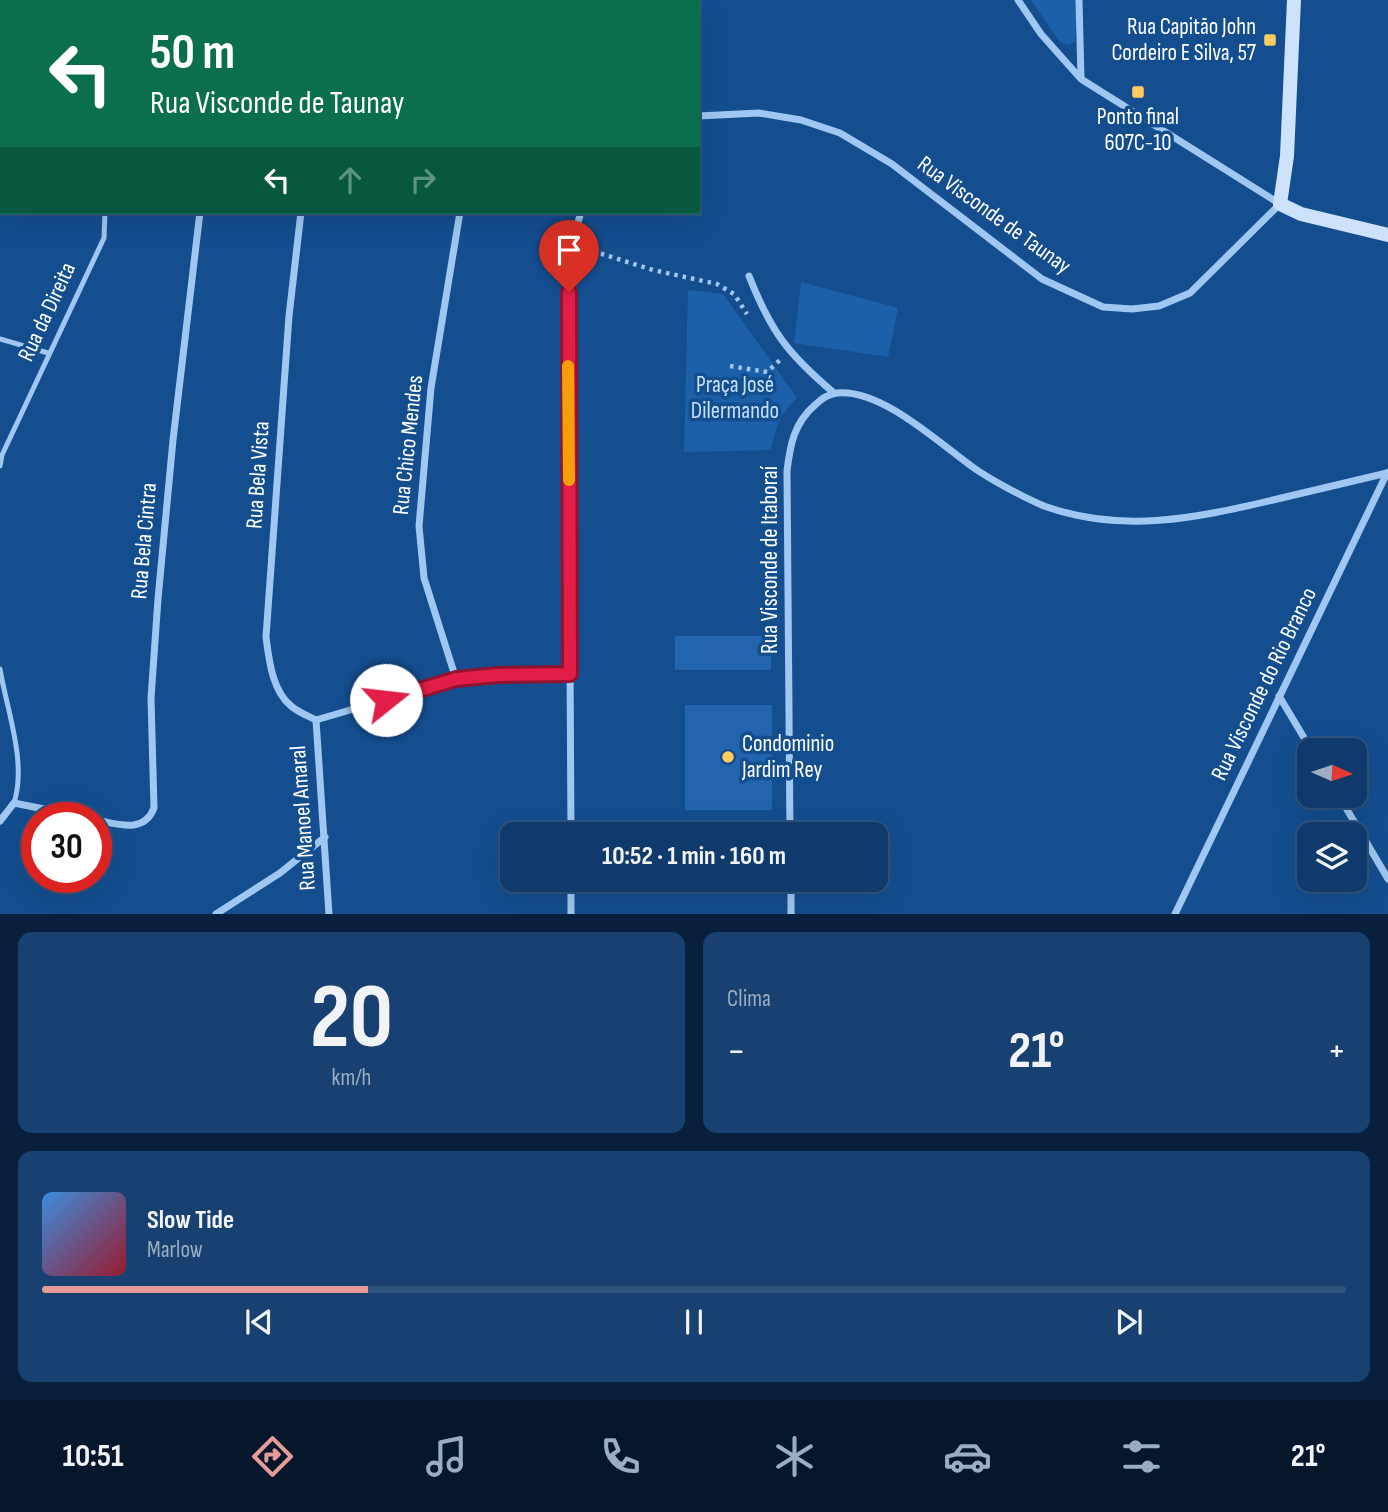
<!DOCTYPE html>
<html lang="pt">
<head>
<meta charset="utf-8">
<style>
  :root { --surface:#0f3a6b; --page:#184171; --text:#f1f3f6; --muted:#9badc1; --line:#2f547e; --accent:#e69b98 }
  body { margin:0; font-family:"Sofia Sans Condensed",sans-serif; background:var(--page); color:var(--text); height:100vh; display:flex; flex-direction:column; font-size:26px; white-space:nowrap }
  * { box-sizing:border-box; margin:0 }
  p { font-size:23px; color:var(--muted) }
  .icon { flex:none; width:38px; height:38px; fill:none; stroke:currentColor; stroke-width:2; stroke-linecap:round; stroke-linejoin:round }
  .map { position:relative; height:914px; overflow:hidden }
  .side { display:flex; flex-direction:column; gap:18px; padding:18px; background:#08203b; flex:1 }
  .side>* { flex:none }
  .hud { position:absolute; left:0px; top:0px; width:700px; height:214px; box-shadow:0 7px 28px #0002,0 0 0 2px var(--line); background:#0b6e4f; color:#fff; overflow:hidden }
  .needle { width:46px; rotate:93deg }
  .controls { position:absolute; left:1297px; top:738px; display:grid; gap:14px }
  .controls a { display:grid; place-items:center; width:70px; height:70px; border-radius:14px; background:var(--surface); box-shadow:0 7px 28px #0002,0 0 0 2px var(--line); font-size:35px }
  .speed { position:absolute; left:21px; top:802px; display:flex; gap:14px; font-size:35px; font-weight:700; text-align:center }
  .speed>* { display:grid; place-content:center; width:91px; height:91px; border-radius:50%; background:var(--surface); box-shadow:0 7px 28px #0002,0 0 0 2px var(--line); line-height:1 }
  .speed .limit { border:10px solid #d22; background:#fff; color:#111 }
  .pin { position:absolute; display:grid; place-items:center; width:60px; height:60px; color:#fff; margin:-72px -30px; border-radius:50% 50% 50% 0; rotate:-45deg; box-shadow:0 0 7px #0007 }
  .pin .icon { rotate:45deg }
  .me { position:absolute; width:77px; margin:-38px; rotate:74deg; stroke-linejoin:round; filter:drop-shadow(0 0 5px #0008) }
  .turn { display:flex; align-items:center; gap:24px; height:147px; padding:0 35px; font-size:32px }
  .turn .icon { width:91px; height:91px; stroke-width:2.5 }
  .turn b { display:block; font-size:49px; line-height:60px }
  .lanes { display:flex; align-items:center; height:66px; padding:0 35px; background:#0003; justify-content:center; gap:35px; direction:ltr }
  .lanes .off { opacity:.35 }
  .big { font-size:52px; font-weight:700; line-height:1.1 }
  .side .card { flex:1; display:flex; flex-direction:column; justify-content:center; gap:10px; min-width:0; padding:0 24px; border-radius:14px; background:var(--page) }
  .side .dial { align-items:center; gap:0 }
  .dial b { font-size:91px; line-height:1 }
  .song { display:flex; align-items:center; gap:21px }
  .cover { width:84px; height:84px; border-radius:10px; background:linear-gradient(135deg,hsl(210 70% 55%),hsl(350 70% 35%)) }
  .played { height:7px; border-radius:4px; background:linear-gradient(90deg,var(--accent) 25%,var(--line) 25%) }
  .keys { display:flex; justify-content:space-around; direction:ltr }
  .heat { display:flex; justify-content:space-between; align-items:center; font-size:38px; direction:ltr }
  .side .tiles { flex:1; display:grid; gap:18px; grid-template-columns:1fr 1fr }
  .card:last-child { grid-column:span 2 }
  .trip { position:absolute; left:500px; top:822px; width:388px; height:70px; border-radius:14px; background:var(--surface); box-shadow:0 7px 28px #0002,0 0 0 2px var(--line); font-weight:700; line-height:70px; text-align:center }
  .dock { display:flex; height:112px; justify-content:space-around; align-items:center; background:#06172b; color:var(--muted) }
  .dock .icon { width:49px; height:49px }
  .dock .current { color:var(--accent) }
  .dock b { font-size:32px; color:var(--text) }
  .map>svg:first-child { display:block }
  .green { fill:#1c60a9 }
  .building { fill:#2265ae }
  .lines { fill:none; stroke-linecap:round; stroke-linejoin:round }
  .path { stroke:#a0c7f1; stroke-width:4.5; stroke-dasharray:3.5 5; stroke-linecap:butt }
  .lane { stroke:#a0c7f1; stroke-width:5 }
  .street { stroke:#a0c7f1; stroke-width:7 }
  .secondary { stroke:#cee3fb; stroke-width:14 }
  .route-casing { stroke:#92132f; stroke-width:18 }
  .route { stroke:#e11d48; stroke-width:12 }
  .slow { stroke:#f59e0b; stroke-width:12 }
  .poi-dot { fill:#ffcc5f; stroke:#144e8f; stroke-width:2.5 }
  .labels { text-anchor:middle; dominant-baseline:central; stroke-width:7; stroke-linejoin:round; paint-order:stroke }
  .poi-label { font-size:23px; fill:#fff; stroke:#144e8f; text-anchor:end }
  .street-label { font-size:23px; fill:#fff; stroke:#144e8f }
  .park-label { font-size:23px; fill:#c6e0fc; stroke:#144e8f }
</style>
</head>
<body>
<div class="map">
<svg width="1388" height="914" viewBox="0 0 1388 914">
  <rect width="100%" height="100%" fill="#144e8f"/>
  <g class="green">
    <path d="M1031 0H1077L1075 42 1067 45 1060 42Z"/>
    <path d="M801 282 898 308 888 357 794 343Z"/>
    <path d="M688 290 723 294 797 398C781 413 775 428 771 450L684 452Z"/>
  </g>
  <g class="building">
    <path d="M675 636H772L771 670H675Z"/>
    <rect x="685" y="705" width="87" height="105"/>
  </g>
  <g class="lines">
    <g class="path">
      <path d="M584 251 602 254 653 270 717 284 734 294 747 314"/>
      <path d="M730 366 767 372 780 360"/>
    </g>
    <g class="lane">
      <path d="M32 0 37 2"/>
      <path d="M506 2V0"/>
      <path d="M0 142 2 138"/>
      <path d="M0 339 48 353"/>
      <path d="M0 466 2 455 104 238 105 212"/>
      <path d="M0 669C7 711 27 762 14 803"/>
    </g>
    <g class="street">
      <path d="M485 0V2"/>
      <path d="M1079 0 1081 78"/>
      <path d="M698 116 759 113 801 120 840 133 892 164 1042 279 1103 307 1132 309 1159 306 1190 293 1280 204 1081 79 1041 34 1018 0"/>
      <path d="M301 212 289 316 266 637C269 660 272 690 291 706 298 712 308 716 316 720"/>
      <path d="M749 276C771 332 788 354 834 393"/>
      <path d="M456 679 424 578 419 526 431 388 460 212"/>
      <path d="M1279 696 1312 751"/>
      <path d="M316 720 456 679 498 675 570 674"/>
      <path d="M316 720 329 914"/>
      <path d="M1339 796 1388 879"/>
      <path d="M96 820C118 824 144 834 154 808L151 698 158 599 173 440 200 212"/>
      <path d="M0 821 14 803 84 817"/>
      <path d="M571 835 568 313 570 249 581 212"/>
      <path d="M790 835 787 471C790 445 794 423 815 405 821 399 829 394 837 393 881 388 940 444 974 468 991 480 1025 498 1044 506 1122 534 1196 518 1273 500 1311 491 1349 482 1387 473L1388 475"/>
      <path d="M571 880V914"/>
      <path d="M791 880V914"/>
      <path d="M216 914 280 873 325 837"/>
      <path d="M1175 914 1387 473"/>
    </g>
    <path class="secondary" d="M1294 0 1287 156 1280 204 1301 214 1388 235"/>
  </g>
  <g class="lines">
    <g class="route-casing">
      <path id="route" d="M386 700 456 679 498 675 570 674 569 292"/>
    </g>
    <use href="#route" class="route"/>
    <path class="slow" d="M568 366 569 480"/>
  </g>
  <g class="poi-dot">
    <rect x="1263" y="33" width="14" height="14" rx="3.5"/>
    <rect x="1131" y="85" width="14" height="14" rx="3.5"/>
    <circle cx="728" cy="757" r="7"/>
  </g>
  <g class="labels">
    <g class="poi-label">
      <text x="1256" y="27">Rua Capitão John<tspan x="1256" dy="26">Cordeiro E Silva, 57</tspan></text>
      <text x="1138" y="117" text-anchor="middle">Ponto final<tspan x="1138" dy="26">607C-10</tspan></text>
      <text x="742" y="744" text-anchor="start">Condominio<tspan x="742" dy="26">Jardim Rey</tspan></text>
    </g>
    <g class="street-label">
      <text transform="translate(994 215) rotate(36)">Rua Visconde de Taunay</text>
      <text transform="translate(47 312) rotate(-65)">Rua da Direita</text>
      <text transform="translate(408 445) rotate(-84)">Rua Chico Mendes</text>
      <text transform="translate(258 475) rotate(-86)">Rua Bela Vista</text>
      <text transform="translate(144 541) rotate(-85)">Rua Bela Cintra</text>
      <text transform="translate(770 560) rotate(-90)">Rua Visconde de Itaboraí</text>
      <text transform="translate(1264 684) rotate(-64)">Rua Visconde do Rio Branco</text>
      <text transform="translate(303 818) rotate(-94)">Rua Manoel Amaral</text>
    </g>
    <g class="park-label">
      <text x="735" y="385">Praça José<tspan x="735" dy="26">Dilermando</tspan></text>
    </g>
  </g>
</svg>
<div class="controls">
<a><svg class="needle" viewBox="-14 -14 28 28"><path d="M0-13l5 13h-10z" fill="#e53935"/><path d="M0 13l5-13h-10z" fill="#9badc1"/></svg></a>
<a><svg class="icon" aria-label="layers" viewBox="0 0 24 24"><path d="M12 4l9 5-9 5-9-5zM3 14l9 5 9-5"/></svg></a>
</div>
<div class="speed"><div class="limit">30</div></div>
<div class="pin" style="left:569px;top:292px;background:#d93025"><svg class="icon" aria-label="arrive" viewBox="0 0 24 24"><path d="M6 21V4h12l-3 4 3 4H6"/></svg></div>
<svg class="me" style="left:386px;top:700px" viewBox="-20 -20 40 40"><circle r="19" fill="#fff"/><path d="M0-13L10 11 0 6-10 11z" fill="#e11d48"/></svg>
<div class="trip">10:52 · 1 min · 160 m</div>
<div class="hud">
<div class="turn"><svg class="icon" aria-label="left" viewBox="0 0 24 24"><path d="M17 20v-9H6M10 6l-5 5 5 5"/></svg><div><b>50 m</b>Rua Visconde de Taunay</div></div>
<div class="lanes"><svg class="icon" aria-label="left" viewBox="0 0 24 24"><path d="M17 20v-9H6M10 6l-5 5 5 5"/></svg><svg class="icon off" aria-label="ahead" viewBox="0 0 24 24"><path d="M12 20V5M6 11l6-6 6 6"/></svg><svg class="icon off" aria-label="right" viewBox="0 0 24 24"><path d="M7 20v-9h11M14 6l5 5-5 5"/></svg></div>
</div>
</div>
<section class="side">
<div class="tiles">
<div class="card dial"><b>20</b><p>km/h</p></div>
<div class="card"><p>Clima</p>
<div class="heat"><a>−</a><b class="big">21°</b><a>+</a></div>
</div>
<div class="card">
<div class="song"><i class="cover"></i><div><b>Slow Tide</b><p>Marlow</p></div></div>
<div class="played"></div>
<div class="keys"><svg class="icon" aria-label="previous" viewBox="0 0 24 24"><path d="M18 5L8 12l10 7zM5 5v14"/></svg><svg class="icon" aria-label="pause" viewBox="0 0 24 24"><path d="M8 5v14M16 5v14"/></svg><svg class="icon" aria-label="next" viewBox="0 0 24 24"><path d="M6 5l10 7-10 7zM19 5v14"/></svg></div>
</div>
</div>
</section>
<nav class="dock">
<b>10:51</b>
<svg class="icon current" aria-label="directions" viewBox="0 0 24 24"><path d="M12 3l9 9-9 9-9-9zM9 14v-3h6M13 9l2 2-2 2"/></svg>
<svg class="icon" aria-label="music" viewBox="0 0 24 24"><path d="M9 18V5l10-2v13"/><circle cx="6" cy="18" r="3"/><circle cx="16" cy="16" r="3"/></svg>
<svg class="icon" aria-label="phone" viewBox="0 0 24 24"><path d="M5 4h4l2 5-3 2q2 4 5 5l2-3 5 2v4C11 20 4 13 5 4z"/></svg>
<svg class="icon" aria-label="climate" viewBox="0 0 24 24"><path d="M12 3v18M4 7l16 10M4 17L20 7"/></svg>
<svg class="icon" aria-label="car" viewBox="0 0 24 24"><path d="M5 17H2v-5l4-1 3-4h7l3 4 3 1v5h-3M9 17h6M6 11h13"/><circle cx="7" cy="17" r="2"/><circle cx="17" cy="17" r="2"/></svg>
<svg class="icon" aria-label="filters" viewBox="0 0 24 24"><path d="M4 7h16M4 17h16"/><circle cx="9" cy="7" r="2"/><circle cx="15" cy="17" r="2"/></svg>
<b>21°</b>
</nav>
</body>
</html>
